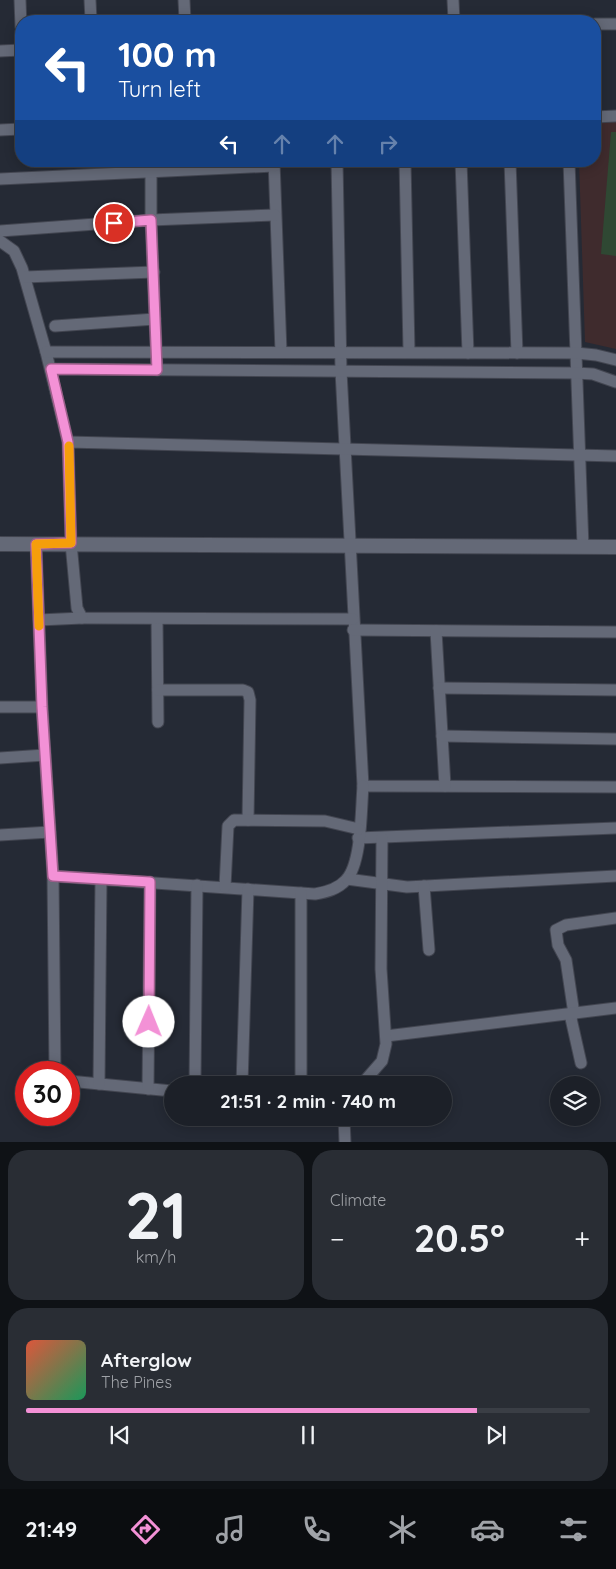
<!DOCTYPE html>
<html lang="en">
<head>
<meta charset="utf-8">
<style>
  :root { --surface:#1c2028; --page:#292d34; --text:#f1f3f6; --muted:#a0a3a8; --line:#3a3e45; --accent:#f391d6 }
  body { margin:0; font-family:Quicksand,sans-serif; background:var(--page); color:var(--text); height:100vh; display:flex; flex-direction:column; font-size:19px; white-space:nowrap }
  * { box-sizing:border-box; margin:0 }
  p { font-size:16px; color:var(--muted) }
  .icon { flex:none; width:28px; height:28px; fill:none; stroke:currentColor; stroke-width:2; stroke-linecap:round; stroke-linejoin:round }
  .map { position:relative; height:1142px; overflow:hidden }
  .side { display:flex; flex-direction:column; gap:8px; padding:8px; background:#0f1216; flex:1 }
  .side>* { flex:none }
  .banner { position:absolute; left:15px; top:15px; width:586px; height:152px; border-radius:20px; box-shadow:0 2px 12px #0003,0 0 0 1px var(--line); background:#1a4fa0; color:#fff; overflow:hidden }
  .buttons { position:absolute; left:550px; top:1076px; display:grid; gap:10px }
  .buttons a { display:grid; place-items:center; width:50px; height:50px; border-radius:50%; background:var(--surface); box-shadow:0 2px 12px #0003,0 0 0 1px var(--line); font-size:25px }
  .speed { position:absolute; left:15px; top:1061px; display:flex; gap:10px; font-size:25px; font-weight:700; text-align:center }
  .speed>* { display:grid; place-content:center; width:65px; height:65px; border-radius:50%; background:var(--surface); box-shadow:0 2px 12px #0003,0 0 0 1px var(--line); line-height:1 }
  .speed .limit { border:8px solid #d22; background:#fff; color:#111 }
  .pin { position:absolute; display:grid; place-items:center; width:42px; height:42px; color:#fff; margin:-21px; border:2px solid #fff; border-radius:50%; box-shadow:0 1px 5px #0007 }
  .me { position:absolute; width:55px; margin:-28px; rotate:1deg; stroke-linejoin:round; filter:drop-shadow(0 0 4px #0008) }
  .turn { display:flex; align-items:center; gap:18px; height:105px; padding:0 20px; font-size:22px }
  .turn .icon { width:65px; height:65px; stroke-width:2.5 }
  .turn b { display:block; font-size:35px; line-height:42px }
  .lanes { display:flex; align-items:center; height:48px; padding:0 20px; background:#0003; justify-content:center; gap:25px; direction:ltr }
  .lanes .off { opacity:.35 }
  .big { font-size:38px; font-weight:800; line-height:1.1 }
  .side .card { flex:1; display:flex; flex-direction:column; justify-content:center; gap:8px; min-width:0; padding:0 18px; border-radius:20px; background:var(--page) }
  .side .dial { align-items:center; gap:0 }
  .dial b { font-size:65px; line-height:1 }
  .song { display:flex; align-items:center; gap:15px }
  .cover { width:60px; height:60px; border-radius:8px; background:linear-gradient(135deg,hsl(10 70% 55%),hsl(150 70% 35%)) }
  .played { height:5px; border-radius:2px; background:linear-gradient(90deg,var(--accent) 80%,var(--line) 80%) }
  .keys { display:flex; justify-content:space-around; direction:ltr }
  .heat { display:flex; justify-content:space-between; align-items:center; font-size:28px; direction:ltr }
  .side .tiles { flex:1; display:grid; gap:8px; grid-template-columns:1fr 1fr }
  .card:last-child { grid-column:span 2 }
  .trip { position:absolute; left:164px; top:1076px; width:288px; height:50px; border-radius:25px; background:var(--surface); box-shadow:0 2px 12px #0003,0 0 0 1px var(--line); font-weight:800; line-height:50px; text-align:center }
  .tabs { display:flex; height:80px; justify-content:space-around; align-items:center; background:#0b0d10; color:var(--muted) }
  .tabs .icon { width:35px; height:35px }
  .tabs .selected { color:var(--accent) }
  .tabs b { font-size:22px; color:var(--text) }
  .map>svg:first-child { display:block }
  .education { fill:#3f2b2d }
  .green { fill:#2f4833 }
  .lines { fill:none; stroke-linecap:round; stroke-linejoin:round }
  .minor-casing { stroke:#434651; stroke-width:13 }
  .tertiary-casing { stroke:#434651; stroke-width:16 }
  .minor { stroke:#646977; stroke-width:11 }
  .tertiary { stroke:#646977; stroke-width:14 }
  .route-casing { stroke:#9e5e8b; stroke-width:12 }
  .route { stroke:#f391d6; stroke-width:9 }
  .slow { stroke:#f59e0b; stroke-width:9 }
</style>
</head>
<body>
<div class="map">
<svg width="616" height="1142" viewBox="0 0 616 1142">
  <rect width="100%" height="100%" fill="#252a35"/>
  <path class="education" d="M595 122H616V349L585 342 579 161H595Z"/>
  <path class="green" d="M611 132H616V256L601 254Z"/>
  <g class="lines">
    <g class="minor-casing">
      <g id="minor">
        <path d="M20 0 21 27"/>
        <path d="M90 0 91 21"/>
        <path d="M184 0 185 21"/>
        <path d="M453 0 454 21"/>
        <path d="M595 24H616"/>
        <path d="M0 51 21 50"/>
        <path d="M595 117 616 116"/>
        <path d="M0 130 21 129"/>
        <path d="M151 161V220L157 370"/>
        <path d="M274 161 281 352"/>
        <path d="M337 161 341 371 363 786 616 787"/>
        <path d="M405 161 409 351"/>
        <path d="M461 161 468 353"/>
        <path d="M510 161 517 353"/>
        <path d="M569 161 583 547"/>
        <path d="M0 179 274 166"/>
        <path d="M0 231 151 220 275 215"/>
        <path d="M0 241 14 251 22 268 46 352 68 442"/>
        <path d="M25 277 154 272"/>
        <path d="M55 326 155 319"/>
        <path d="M46 352 576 353 596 355 616 360"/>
        <path d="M51 369 576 373 593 374 616 382"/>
        <path d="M36 544 42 707 53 876 55 1072"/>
        <path d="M157 619 158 722"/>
        <path d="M353 619 82 618 77 608 71 543 68 442 616 456"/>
        <path d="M39 620 82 618"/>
        <path d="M353 630 616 632"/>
        <path d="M436 631 445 786"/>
        <path d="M439 688 616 690"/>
        <path d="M158 690H243L248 692 250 700 248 820"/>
        <path d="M0 707H42"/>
        <path d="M442 736 616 739"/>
        <path d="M0 758 45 755"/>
        <path d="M0 835 50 832"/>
        <path d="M358 838 616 828"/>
        <path d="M53 876 315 894C327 892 338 889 346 880 362 863 361 809 363 786"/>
        <path d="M347 879 407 887 616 876"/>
        <path d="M424 886 429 950"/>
        <path d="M225 887 228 826 234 820 325 821 359 829"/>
        <path d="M570 1014 581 1063"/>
        <path d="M574 1014 566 960 558 945 556 930 566 925 616 918"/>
        <path d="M386 1036 616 1008"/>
        <path d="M69 1081 172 1091"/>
        <path d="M99 1084 101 879"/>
        <path d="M195 1085 197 885"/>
        <path d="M242 1085 248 889"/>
        <path d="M301 1085V893"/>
        <path d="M361 1085 382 1061 386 1044 381 969 382 838"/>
        <path d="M148 1089 150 882"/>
        <path d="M344 1118 345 1142"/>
      </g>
    </g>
    <g class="tertiary-casing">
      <path id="tertiary" d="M0 544 616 547"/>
    </g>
    <use href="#minor" class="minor"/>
    <use href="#tertiary" class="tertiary"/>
  </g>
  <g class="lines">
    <g class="route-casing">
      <path id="route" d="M114 223 151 220 157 370 51 369 68 442 71 543 36 544 42 707 53 876 150 882 149 1022"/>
    </g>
    <use href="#route" class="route"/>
    <path class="slow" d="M39 626 36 544 71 543 69 446"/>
  </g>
</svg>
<div class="buttons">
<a><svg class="icon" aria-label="layers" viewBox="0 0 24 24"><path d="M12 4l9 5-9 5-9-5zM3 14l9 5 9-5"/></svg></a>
</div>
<div class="speed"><div class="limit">30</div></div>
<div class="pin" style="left:114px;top:223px;background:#d93025"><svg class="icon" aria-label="arrive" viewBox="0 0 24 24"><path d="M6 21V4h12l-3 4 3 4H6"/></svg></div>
<svg class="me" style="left:149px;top:1022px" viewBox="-20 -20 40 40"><circle r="19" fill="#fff"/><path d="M0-13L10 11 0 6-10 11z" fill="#f391d6"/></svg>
<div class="trip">21:51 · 2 min · 740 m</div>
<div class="banner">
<div class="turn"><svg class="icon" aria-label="left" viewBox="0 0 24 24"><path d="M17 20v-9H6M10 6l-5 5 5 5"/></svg><div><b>100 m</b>Turn left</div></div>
<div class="lanes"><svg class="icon" aria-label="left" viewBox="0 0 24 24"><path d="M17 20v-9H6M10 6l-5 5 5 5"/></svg><svg class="icon off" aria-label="ahead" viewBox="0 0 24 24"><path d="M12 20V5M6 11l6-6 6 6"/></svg><svg class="icon off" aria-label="ahead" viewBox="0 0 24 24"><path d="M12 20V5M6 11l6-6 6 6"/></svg><svg class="icon off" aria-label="right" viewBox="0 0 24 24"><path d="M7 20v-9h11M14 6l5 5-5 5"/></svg></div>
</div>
</div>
<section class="side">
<div class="tiles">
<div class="card dial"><b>21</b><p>km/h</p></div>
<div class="card"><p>Climate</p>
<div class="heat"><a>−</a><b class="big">20.5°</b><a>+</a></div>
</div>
<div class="card">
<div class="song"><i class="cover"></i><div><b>Afterglow</b><p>The Pines</p></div></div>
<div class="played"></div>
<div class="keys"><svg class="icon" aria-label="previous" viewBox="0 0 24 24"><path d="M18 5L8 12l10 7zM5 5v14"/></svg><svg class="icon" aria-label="pause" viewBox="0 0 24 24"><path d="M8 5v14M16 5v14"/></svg><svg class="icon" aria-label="next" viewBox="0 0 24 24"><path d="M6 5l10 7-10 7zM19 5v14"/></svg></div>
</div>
</div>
</section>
<nav class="tabs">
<b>21:49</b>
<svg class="icon selected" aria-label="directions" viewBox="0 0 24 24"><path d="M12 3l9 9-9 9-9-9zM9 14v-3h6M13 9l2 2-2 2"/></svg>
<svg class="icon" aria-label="music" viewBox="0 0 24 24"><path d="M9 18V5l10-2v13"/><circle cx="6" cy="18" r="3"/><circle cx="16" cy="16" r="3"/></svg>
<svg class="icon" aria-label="phone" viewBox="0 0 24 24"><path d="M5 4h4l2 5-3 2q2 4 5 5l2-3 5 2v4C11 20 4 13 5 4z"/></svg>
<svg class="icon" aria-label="climate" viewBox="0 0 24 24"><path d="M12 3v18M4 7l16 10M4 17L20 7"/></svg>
<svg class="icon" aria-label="car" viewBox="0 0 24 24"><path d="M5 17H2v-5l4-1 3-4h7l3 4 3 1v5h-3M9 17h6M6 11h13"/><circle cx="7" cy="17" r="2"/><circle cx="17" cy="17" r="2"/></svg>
<svg class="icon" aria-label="filters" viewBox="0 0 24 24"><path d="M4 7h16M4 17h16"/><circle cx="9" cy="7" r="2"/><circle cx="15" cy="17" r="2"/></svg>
</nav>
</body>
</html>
